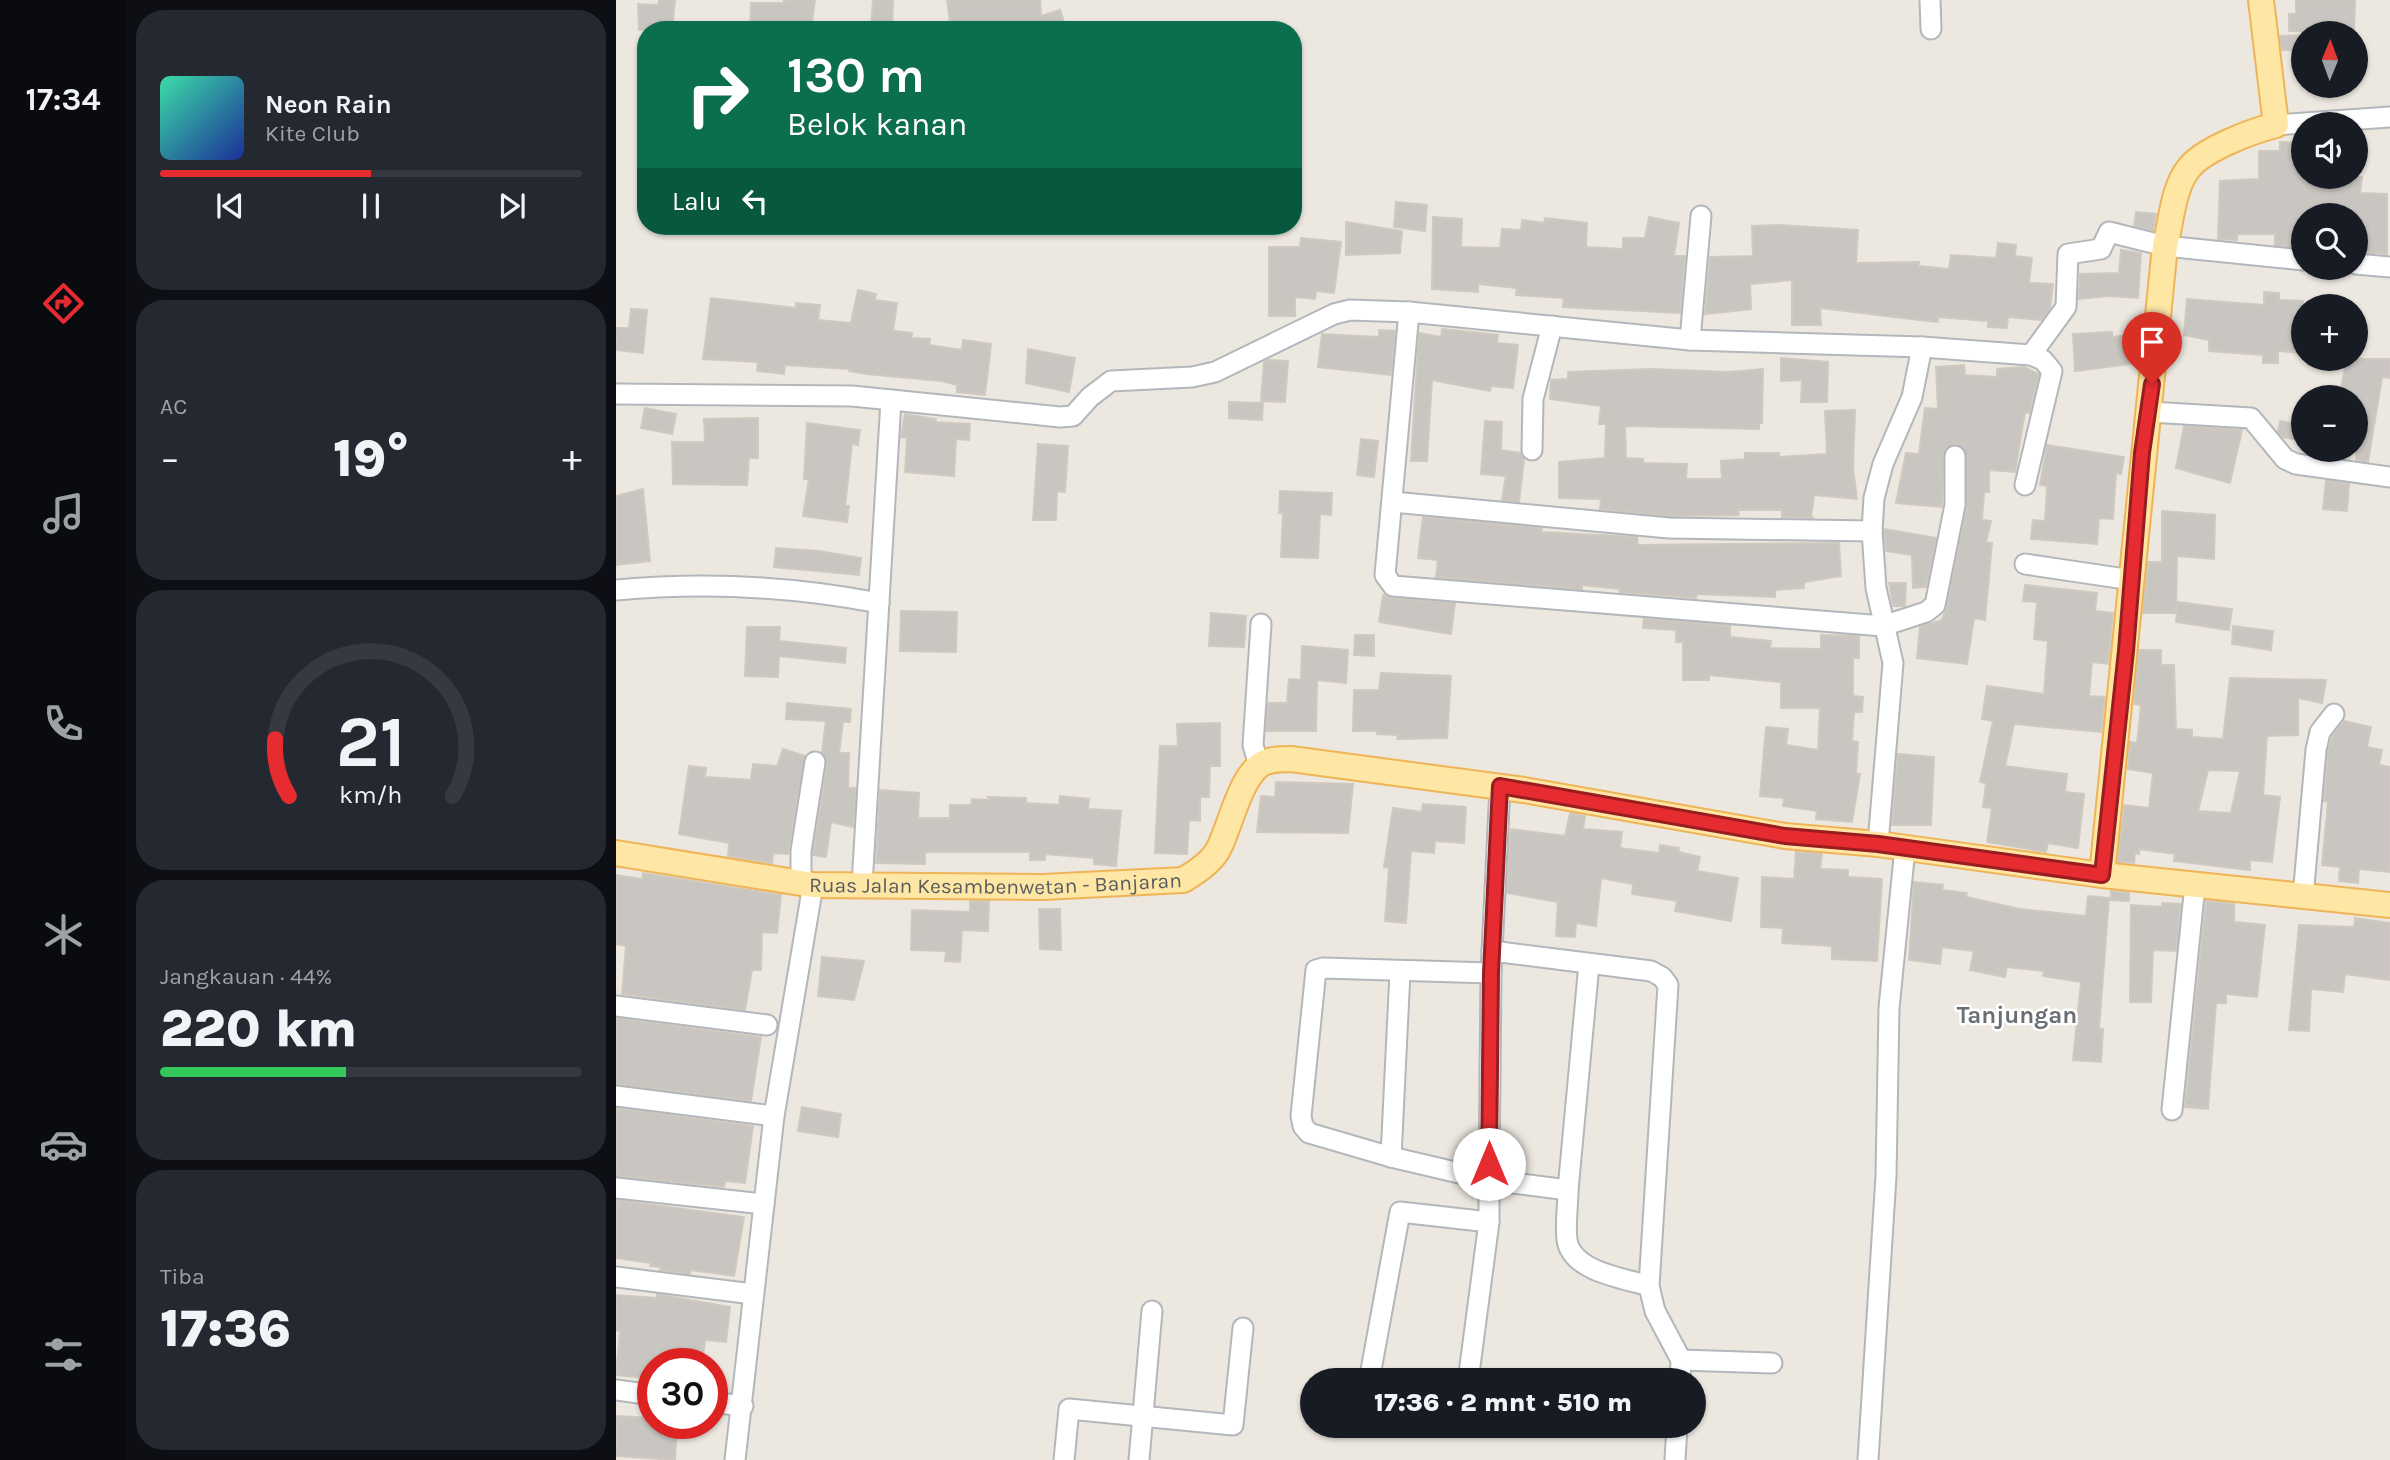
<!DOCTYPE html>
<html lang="id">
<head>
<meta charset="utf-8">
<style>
  :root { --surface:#171b24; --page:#242831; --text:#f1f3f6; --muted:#9ea1a6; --line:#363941; --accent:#e62c31 }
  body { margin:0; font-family:Karla,sans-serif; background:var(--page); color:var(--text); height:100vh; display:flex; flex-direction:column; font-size:26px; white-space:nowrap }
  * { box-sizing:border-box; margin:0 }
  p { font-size:23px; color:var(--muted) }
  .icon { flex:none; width:38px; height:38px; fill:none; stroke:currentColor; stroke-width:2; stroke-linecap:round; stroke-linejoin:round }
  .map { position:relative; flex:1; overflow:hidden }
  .drawer { display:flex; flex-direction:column; gap:10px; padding:10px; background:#0d0f14; width:490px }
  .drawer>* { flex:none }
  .banner { position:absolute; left:21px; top:21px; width:665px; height:214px; border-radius:28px; box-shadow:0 2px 5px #0004; background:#0b6e4f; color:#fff; overflow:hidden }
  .needle { width:46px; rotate:1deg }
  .buttons { position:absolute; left:1675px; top:21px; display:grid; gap:14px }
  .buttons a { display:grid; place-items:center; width:77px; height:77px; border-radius:50%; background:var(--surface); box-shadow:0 2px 5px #0004; font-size:35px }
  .speed { position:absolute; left:21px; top:1348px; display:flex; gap:14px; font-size:35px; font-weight:700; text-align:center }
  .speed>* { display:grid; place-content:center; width:91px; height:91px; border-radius:50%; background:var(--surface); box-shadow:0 2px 5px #0004; line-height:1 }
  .speed .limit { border:10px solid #d22; background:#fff; color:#111 }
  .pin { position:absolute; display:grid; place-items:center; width:60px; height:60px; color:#fff; margin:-72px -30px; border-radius:50% 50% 50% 0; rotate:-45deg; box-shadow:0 0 7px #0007 }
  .pin .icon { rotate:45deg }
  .me { position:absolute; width:77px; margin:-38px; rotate:0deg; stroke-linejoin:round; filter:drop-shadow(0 0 5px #0008) }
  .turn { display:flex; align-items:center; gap:24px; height:147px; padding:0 35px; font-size:32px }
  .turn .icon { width:91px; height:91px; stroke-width:2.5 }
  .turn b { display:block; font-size:49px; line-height:60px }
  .then { display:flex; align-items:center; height:66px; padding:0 35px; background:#0003; gap:14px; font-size:26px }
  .big { font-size:52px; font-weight:800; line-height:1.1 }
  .drawer .card { flex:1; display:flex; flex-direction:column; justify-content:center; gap:10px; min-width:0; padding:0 24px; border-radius:28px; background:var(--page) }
  .drawer .dial { align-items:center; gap:0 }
  .dial svg { height:182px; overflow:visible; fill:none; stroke:var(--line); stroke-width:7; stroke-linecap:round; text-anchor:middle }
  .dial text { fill:var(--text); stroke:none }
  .song { display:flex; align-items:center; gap:21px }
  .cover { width:84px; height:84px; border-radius:10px; background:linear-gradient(135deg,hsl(160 70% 55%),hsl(230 70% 35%)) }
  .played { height:7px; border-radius:4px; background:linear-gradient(90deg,var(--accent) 50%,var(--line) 50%) }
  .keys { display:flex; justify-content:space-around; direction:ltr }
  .heat { display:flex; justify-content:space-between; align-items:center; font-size:38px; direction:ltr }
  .charge { height:10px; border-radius:5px; background:linear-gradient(90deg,#34c759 44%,var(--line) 0) }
  .trip { position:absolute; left:684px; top:1368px; width:406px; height:70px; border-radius:35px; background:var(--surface); box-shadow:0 2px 5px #0004; font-weight:800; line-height:70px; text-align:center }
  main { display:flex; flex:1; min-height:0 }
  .dock { display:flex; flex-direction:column; width:126px; justify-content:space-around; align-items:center; background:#090b0e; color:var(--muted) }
  .dock .icon { width:49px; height:49px }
  .dock .current { color:var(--accent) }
  .dock b { font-size:32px; color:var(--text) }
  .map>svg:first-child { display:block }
  .building { fill:#c9c5c0; stroke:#d0c9bf; stroke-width:2; fill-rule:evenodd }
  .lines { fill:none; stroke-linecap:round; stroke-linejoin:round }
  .minor-casing { stroke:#b3b7bb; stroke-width:23 }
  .major-casing { stroke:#efb457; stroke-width:28 }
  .minor { stroke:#fff; stroke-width:19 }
  .major { stroke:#fee6a4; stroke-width:24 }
  .route-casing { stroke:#961d20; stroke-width:18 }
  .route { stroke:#e62c31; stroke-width:12 }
  .labels { text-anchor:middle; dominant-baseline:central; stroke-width:5; stroke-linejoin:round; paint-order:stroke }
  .street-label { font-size:21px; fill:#595d61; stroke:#fff }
  .quarter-label { font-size:24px; font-weight:bold; fill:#6a6f73; stroke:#fff }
</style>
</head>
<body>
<main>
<nav class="dock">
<b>17:34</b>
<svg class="icon current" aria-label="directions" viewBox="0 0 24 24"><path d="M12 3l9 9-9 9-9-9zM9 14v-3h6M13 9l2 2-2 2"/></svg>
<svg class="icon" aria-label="music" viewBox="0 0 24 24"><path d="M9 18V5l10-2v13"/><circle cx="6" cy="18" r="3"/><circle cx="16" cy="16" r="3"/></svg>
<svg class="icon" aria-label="phone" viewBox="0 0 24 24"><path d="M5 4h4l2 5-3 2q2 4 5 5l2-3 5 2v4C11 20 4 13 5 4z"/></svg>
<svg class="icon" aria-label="climate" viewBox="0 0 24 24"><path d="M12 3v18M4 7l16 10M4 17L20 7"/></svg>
<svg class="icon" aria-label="car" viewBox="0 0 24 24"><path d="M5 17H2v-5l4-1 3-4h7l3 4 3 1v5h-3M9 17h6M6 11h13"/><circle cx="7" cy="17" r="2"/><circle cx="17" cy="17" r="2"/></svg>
<svg class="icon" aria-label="filters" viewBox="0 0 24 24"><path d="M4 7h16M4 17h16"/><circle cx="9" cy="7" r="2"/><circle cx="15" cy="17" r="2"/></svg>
</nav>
<section class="drawer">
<div class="card">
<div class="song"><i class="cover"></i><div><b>Neon Rain</b><p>Kite Club</p></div></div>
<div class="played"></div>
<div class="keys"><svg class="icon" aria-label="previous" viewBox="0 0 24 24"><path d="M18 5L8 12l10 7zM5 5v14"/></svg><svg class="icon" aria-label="pause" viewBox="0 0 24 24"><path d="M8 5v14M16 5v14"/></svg><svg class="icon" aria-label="next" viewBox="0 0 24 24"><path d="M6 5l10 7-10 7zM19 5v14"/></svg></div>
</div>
<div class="card"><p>AC</p>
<div class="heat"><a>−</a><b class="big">19°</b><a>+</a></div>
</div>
<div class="card dial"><svg viewBox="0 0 100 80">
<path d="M14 69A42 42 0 1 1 86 69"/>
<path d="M14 69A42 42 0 0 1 8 44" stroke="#e62c31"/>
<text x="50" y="56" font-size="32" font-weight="700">21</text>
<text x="50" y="72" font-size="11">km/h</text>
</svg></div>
<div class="card"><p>Jangkauan · 44%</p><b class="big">220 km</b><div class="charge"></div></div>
<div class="card"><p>Tiba</p><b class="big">17:36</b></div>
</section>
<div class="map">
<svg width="1774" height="1460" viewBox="0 0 1774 1460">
  <rect width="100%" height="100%" fill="#ece8e0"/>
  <g class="building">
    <path d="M43 0H59L56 30H23L22 4 42 5Z"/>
    <path d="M168 0H199L195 30H134L135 3H168Z"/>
    <path d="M257 0H277L276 29 255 28Z"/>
    <path d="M331 0H424L425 16 444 10 449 25 435 30H335Z"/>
    <path d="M1680 0H1739L1738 33 1673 31V14H1680Z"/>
    <path d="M1687 35V50H1666L1664 36Z"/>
    <path d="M1664 142 1687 143V177H1746L1744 193 1771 194V254L1740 252 1741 215H1687V248L1659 245V234H1621V240L1602 239 1604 181 1643 179V151H1664Z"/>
    <path d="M780 202 811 205 809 231 778 227Z"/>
    <path d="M1520 212 1540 214 1537 230 1518 226Z"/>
    <path d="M817 217 846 219 845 247 884 248 886 229 905 230 906 220 928 223 929 218 971 223 970 247 1007 249V238H1029L1033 217 1063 223 1058 256H1069L1064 313 947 307 948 298 900 295 901 288 862 284V292L816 289Z"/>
    <path d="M730 222 786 231 784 253 730 255Z"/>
    <path d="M1163 225 1242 230 1240 263 1303 262 1302 266 1333 269 1335 255 1380 258 1382 243 1400 245 1399 256 1416 258 1413 283 1437 284 1434 309 1425 320 1392 317 1391 328 1372 327V321L1322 317V322L1312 321 1204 308 1205 325H1176V280L1134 284 1135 309 1089 314 1094 257 1137 256 1136 226Z"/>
    <path d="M685 238 725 242 718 293 700 291 699 299 679 297V316H653V247H684Z"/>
    <path d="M1505 250 1525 253 1522 298 1493 296 1463 299 1464 274 1503 273Z"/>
    <path d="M242 290 260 294 259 300 281 303 277 331 296 333 295 338 314 339 313 345 346 350 347 340 375 344 369 395 341 392V385L326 381 250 374 233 371V369L169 365 168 374 141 371 142 362 87 359 95 298 180 308V303L204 305 202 320 235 323Z"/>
    <path d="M1648 292 1663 293V300L1687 301V353L1662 351V363H1647V355L1593 351V340L1568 335 1571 299 1648 305Z"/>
    <path d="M15 309 31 310 27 353 0 350V328H13Z"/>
    <path d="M826 329 882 335 881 343 902 345 897 388 875 386 874 391 816 380 811 461H795L803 333 825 337Z"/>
    <path d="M763 330 779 331 775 375 702 367 706 334 763 337Z"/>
    <path d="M1496 332V337L1511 335 1515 364 1459 371 1457 334Z"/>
    <path d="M412 349 459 358 453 392 410 383Z"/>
    <path d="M1165 358 1212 362 1211 402H1185L1186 380 1165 381Z"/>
    <path d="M1731 359H1774V378L1766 377 1752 462 1740 460 1744 397H1723Z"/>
    <path d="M652 360 672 361 669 402 645 401 648 362Z"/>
    <path d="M1348 365 1349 375 1381 377V369L1408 367 1423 374 1413 413 1409 412 1399 472 1373 470V492H1368L1366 520 1375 521 1370 542 1376 543 1369 620 1358 618 1351 664 1301 658 1304 627 1326 620 1331 607 1351 507 1349 449 1338 444 1328 451 1326 507 1280 503 1290 453 1303 454 1309 408 1322 409 1320 367Z"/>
    <path d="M1035 369 1112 372 1147 369 1146 423H1143V429L1009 426 1010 458 1027 459V463L1071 464 1070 479H1106L1105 461 1129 459V453H1163V457L1211 454 1209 411 1239 410 1237 468 1241 499 1198 495 1195 517 1198 518 1166 517V510H1122L1123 515 1054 516 984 509 985 499 943 498V462L989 458 990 424H983L985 406 934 399 935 380 952 379V372Z"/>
    <path d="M613 402 647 403 646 420 613 418Z"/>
    <path d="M29 408 60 414 56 434 25 428Z"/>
    <path d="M289 414 320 419 319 422 354 424 353 440 340 439 338 476 289 472 291 438 285 437Z"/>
    <path d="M142 418V458H133L131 485 57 484 56 442H89L88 419Z"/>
    <path d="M869 421 886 422 885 450 904 453 908 459 903 502 886 500 890 476 865 474Z"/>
    <path d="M1664 421 1687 425V441L1667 437 1662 432Z"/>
    <path d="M191 423 244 430 242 445 236 444 229 506H233L231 522 187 516 193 479H188Z"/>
    <path d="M1568 426 1626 430 1614 483 1560 468Z"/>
    <path d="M745 439 762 441 758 477 741 475Z"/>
    <path d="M422 444 452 446 449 492 441 491 440 520H417Z"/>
    <path d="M1431 445 1508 457 1505 474 1500 473 1497 519 1483 518 1481 544 1415 539 1417 520 1429 521 1431 486 1424 485Z"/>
    <path d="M1710 480 1733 484 1731 511 1707 509Z"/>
    <path d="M27 489 34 561 0 565V496Z"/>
    <path d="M664 491 716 493 715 515 704 514 702 558 665 557 667 513H663Z"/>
    <path d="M1546 511 1599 515 1598 559 1561 556 1560 613H1527L1532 562H1546Z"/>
    <path d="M807 517 926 528 925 532 1021 537 1022 545 1223 543 1225 576 1188 582V588L1159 590V597L1081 594 1080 598 1004 592V589L966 585V589H961L820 577 822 560 802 558Z"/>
    <path d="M1268 529 1320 538 1310 587 1297 588 1296 555 1270 551Z"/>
    <path d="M160 548 203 551 245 558 243 575 158 567Z"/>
    <path d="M1273 583H1290L1289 606H1277Z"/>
    <path d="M1409 585 1481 593 1479 611 1497 613 1492 664 1476 662 1473 696 1489 697 1485 732 1398 724 1389 766 1451 774 1449 792 1468 794 1462 848 1432 843 1430 852 1371 842 1376 808 1367 807 1370 783 1364 782 1377 721 1366 719 1371 686 1428 694 1432 641 1418 639 1421 602 1407 601Z"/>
    <path d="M767 595 776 598 839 603 835 634 763 622Z"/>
    <path d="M1562 602 1616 609 1613 630 1560 622Z"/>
    <path d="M285 611 341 612 340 652 284 651Z"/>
    <path d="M595 613 630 616 628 647 593 646Z"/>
    <path d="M1028 619 1114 626V637L1155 641 1154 648 1205 649V635L1243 636V658H1237V696L1247 697 1246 712H1238L1236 741 1242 742 1240 774H1244L1236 822 1200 819 1201 811 1167 806 1168 798 1144 796 1150 727 1172 729 1170 745 1202 750 1204 708H1165V682L1093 675V680H1067V642H1060V630L1027 628Z"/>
    <path d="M1617 626 1657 631 1655 650 1616 644Z"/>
    <path d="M131 627H164L163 641 230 648 229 663 163 656 162 677 129 676Z"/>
    <path d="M739 635H758V656L738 655Z"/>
    <path d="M686 646 732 650 730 683 701 680 700 731H650L652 703H671L673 679 685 680Z"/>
    <path d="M1523 650H1545V665H1558L1560 729 1576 730V737L1607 739 1614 678 1710 680 1706 703 1682 698V735L1651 736 1647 795 1664 797 1656 862 1634 860V870L1558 861 1559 854 1523 849V854L1519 853 1518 863 1502 862 1508 805 1533 808 1537 773 1512 769 1514 742 1521 743 1525 705 1518 704ZM1592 770 1624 771 1615 813 1582 811Z"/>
    <path d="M765 673 835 676 831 738 781 739 782 735 761 734V731H737L738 690H763Z"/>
    <path d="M171 703 235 709 234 722H227L223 753H233L232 788H240L237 827 215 822 210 857 197 855 211 764 206 752 210 721 170 719Z"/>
    <path d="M1728 721 1755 727 1751 747 1766 750 1763 765 1774 767V872L1743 869 1742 883 1723 881 1724 867 1706 865 1712 802 1708 801 1712 752 1716 737Z"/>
    <path d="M604 723V766H594L593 797H584V821L573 820 571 854 539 853 544 746H562L561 724Z"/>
    <path d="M167 749 189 756 172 854 157 853 156 863 112 856 113 843 63 834 73 766 90 768 89 777 135 780 137 764 161 766Z"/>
    <path d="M1282 754 1318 757 1315 825H1276Z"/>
    <path d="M660 782 737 784 732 833 641 832 645 796 659 797Z"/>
    <path d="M264 790 303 793 302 818H334V805H355L356 799 373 800 372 797 410 798V803L443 805 444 796 473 799 472 809 505 811 500 866 478 864V858L429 854V860H414V852H309V864L260 863Z"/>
    <path d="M807 804 850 807 848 843 819 841 818 853 795 851 790 923 769 921 773 868 768 867 777 808 806 812Z"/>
    <path d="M954 813 969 816 967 829 1006 832 1004 848 1043 853 1044 845 1063 848 1062 852 1084 857 1081 871 1122 878 1115 921 1059 911 1061 901 1016 894 1017 884 985 878 980 926 960 923 959 937 940 936 942 902 891 893 894 834 895 829 949 836Z"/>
    <path d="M1180 852 1206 854 1204 869 1232 870V877L1266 879 1261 961 1216 959V946L1166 943 1167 928 1145 927 1146 877 1178 879Z"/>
    <path d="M27 873 165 895 161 933 146 932 145 970H136L129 1010 6 994 10 946 0 944V875L26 879Z"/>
    <path d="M1298 882 1327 885 1326 890 1351 893 1350 897 1404 909 1470 916 1472 896 1493 898 1483 1029H1487L1485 1062 1457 1060 1465 982 1427 976 1428 971 1391 967 1389 977 1354 970 1358 951 1326 947 1324 964 1293 960Z"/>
    <path d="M1495 891 1513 893V901L1495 900Z"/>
    <path d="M354 901H373L372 931 346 930 344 962 329 961 330 951 295 950 296 910 354 912Z"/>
    <path d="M1590 901 1618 904V922L1649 925 1641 997 1610 994V1003H1600L1592 1109 1569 1107Z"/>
    <path d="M1546 903 1565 904 1560 951 1537 950 1535 1002H1514L1515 905 1546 907Z"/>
    <path d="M423 909H444L445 950 424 949Z"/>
    <path d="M1739 918 1774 923V980L1729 974 1727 992 1695 989 1693 1031 1673 1030 1683 925 1738 927Z"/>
    <path d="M206 957 248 961 238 1000 202 996Z"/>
    <path d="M0 1018 145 1037 135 1101 0 1084Z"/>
    <path d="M186 1107 225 1114 222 1137 182 1131Z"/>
    <path d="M0 1108 137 1126 129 1183 109 1181 108 1187 0 1176Z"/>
    <path d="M0 1200 128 1217 118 1276 75 1270 74 1274 44 1270 45 1267 34 1266 35 1263 0 1258Z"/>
    <path d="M41 1294 114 1307 110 1342 89 1340 86 1363H37V1379L0 1375 4 1331 0 1330V1295L41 1298Z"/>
    <path d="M0 1416 37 1418V1423H61L59 1460 0 1456Z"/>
  </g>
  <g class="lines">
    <g class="minor-casing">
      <g id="minor">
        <path d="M1314 0 1315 29"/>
        <path d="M1660 125 1774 117"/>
        <path d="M1740 264 1774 267"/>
        <path d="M793 312 769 575 777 586 1267 626 1310 612 1319 605 1339 505V456"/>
        <path d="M1074 340 1085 216"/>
        <path d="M1415 355 1450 307 1452 254 1485 249 1493 232 1549 246 1687 260"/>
        <path d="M0 394 236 396 444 417 457 416 474 397 495 381 576 377 599 372 718 314 734 310 793 312 1074 340 1306 347 1415 355 1427 360 1436 371 1409 485"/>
        <path d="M1534 412 1635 418 1669 459 1680 464 1774 477"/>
        <path d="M916 450 917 399 936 326"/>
        <path d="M777 502 1053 528 1256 531"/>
        <path d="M1409 564 1516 580"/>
        <path d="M0 590C89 582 175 586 263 603"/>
        <path d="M643 766 637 745 645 624"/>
        <path d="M884 786 875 973 873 1180 952 1190C952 1206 949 1224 951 1240 956 1272 1008 1278 1033 1286"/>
        <path d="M1262 844 1277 663 1260 588 1256 531 1258 498 1267 464 1296 397 1306 347"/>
        <path d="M185 884V851L199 762"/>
        <path d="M246 885 275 400"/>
        <path d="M1687 897 1700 750 1704 732 1718 714"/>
        <path d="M876 951 1035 971 1046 977 1052 985 1033 1286 1039 1311 1065 1360 1064 1381"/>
        <path d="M0 1006 151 1025"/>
        <path d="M0 1096 158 1116"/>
        <path d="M1556 1110 1579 885"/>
        <path d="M775 1157 784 972"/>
        <path d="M0 1188 148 1204"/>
        <path d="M952 1190 973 964"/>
        <path d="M0 1277 137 1294"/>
        <path d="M1065 1360 1156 1363"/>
        <path d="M753 1381 784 1212 873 1222"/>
        <path d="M852 1381 873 1222V1180L775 1157 693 1133 687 1126 685 1116 700 970 707 968 875 973"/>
        <path d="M0 1390 37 1395"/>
        <path d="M96 1402 127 1406"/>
        <path d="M119 1460 158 1116 197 885"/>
        <path d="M448 1460 453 1409 617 1425 627 1328"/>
        <path d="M523 1460 536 1311"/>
        <path d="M1059 1460 1061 1426"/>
        <path d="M1252 1460 1270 1176 1273 1008 1289 848"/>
      </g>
    </g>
    <g class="major-casing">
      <g id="major">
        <path id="s1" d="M0 853 197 885 427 887 567 880C581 872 596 862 603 848 614 826 624 779 644 765 653 759 664 759 675 759L908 790 1169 836 1262 844 1486 875 1774 905"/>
        <path d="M1486 875 1549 246C1555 223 1557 187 1573 168 1588 149 1636 131 1660 125L1645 0"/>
      </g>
    </g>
    <use href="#minor" class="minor"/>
    <use href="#major" class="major"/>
  </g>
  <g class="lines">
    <g class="route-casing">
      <path id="route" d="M873 1164 875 973 884 786 1169 836 1262 844 1486 875 1510 651 1526 453 1536 384"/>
    </g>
    <use href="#route" class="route"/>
  </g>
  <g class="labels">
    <g class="street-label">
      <text stroke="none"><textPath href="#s1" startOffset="382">Ruas Jalan Kesambenwetan - Banjaran</textPath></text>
    </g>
    <g class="quarter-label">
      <text x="1401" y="1015">Tanjungan</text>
    </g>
  </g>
</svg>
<div class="buttons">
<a><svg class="needle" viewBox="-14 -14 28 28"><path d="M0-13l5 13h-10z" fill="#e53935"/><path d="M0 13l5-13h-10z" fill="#9ea1a6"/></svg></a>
<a><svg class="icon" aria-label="sound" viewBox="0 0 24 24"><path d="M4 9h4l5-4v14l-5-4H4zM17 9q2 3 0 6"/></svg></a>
<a><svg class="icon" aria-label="search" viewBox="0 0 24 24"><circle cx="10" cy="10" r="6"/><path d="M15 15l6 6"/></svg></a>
<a>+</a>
<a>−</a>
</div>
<div class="speed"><div class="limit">30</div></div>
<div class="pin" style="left:1536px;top:384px;background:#d93025"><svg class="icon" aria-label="arrive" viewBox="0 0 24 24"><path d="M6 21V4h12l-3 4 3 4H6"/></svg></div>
<svg class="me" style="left:873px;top:1164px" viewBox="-20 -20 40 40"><circle r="19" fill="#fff"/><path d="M0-13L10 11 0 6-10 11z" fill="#e62c31"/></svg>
<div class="trip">17:36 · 2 mnt · 510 m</div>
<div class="banner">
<div class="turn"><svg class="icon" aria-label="right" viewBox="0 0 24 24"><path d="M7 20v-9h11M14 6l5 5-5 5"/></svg><div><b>130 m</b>Belok kanan</div></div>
<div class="then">Lalu<svg class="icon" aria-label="left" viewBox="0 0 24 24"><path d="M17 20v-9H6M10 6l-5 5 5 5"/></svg></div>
</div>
</div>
</main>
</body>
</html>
